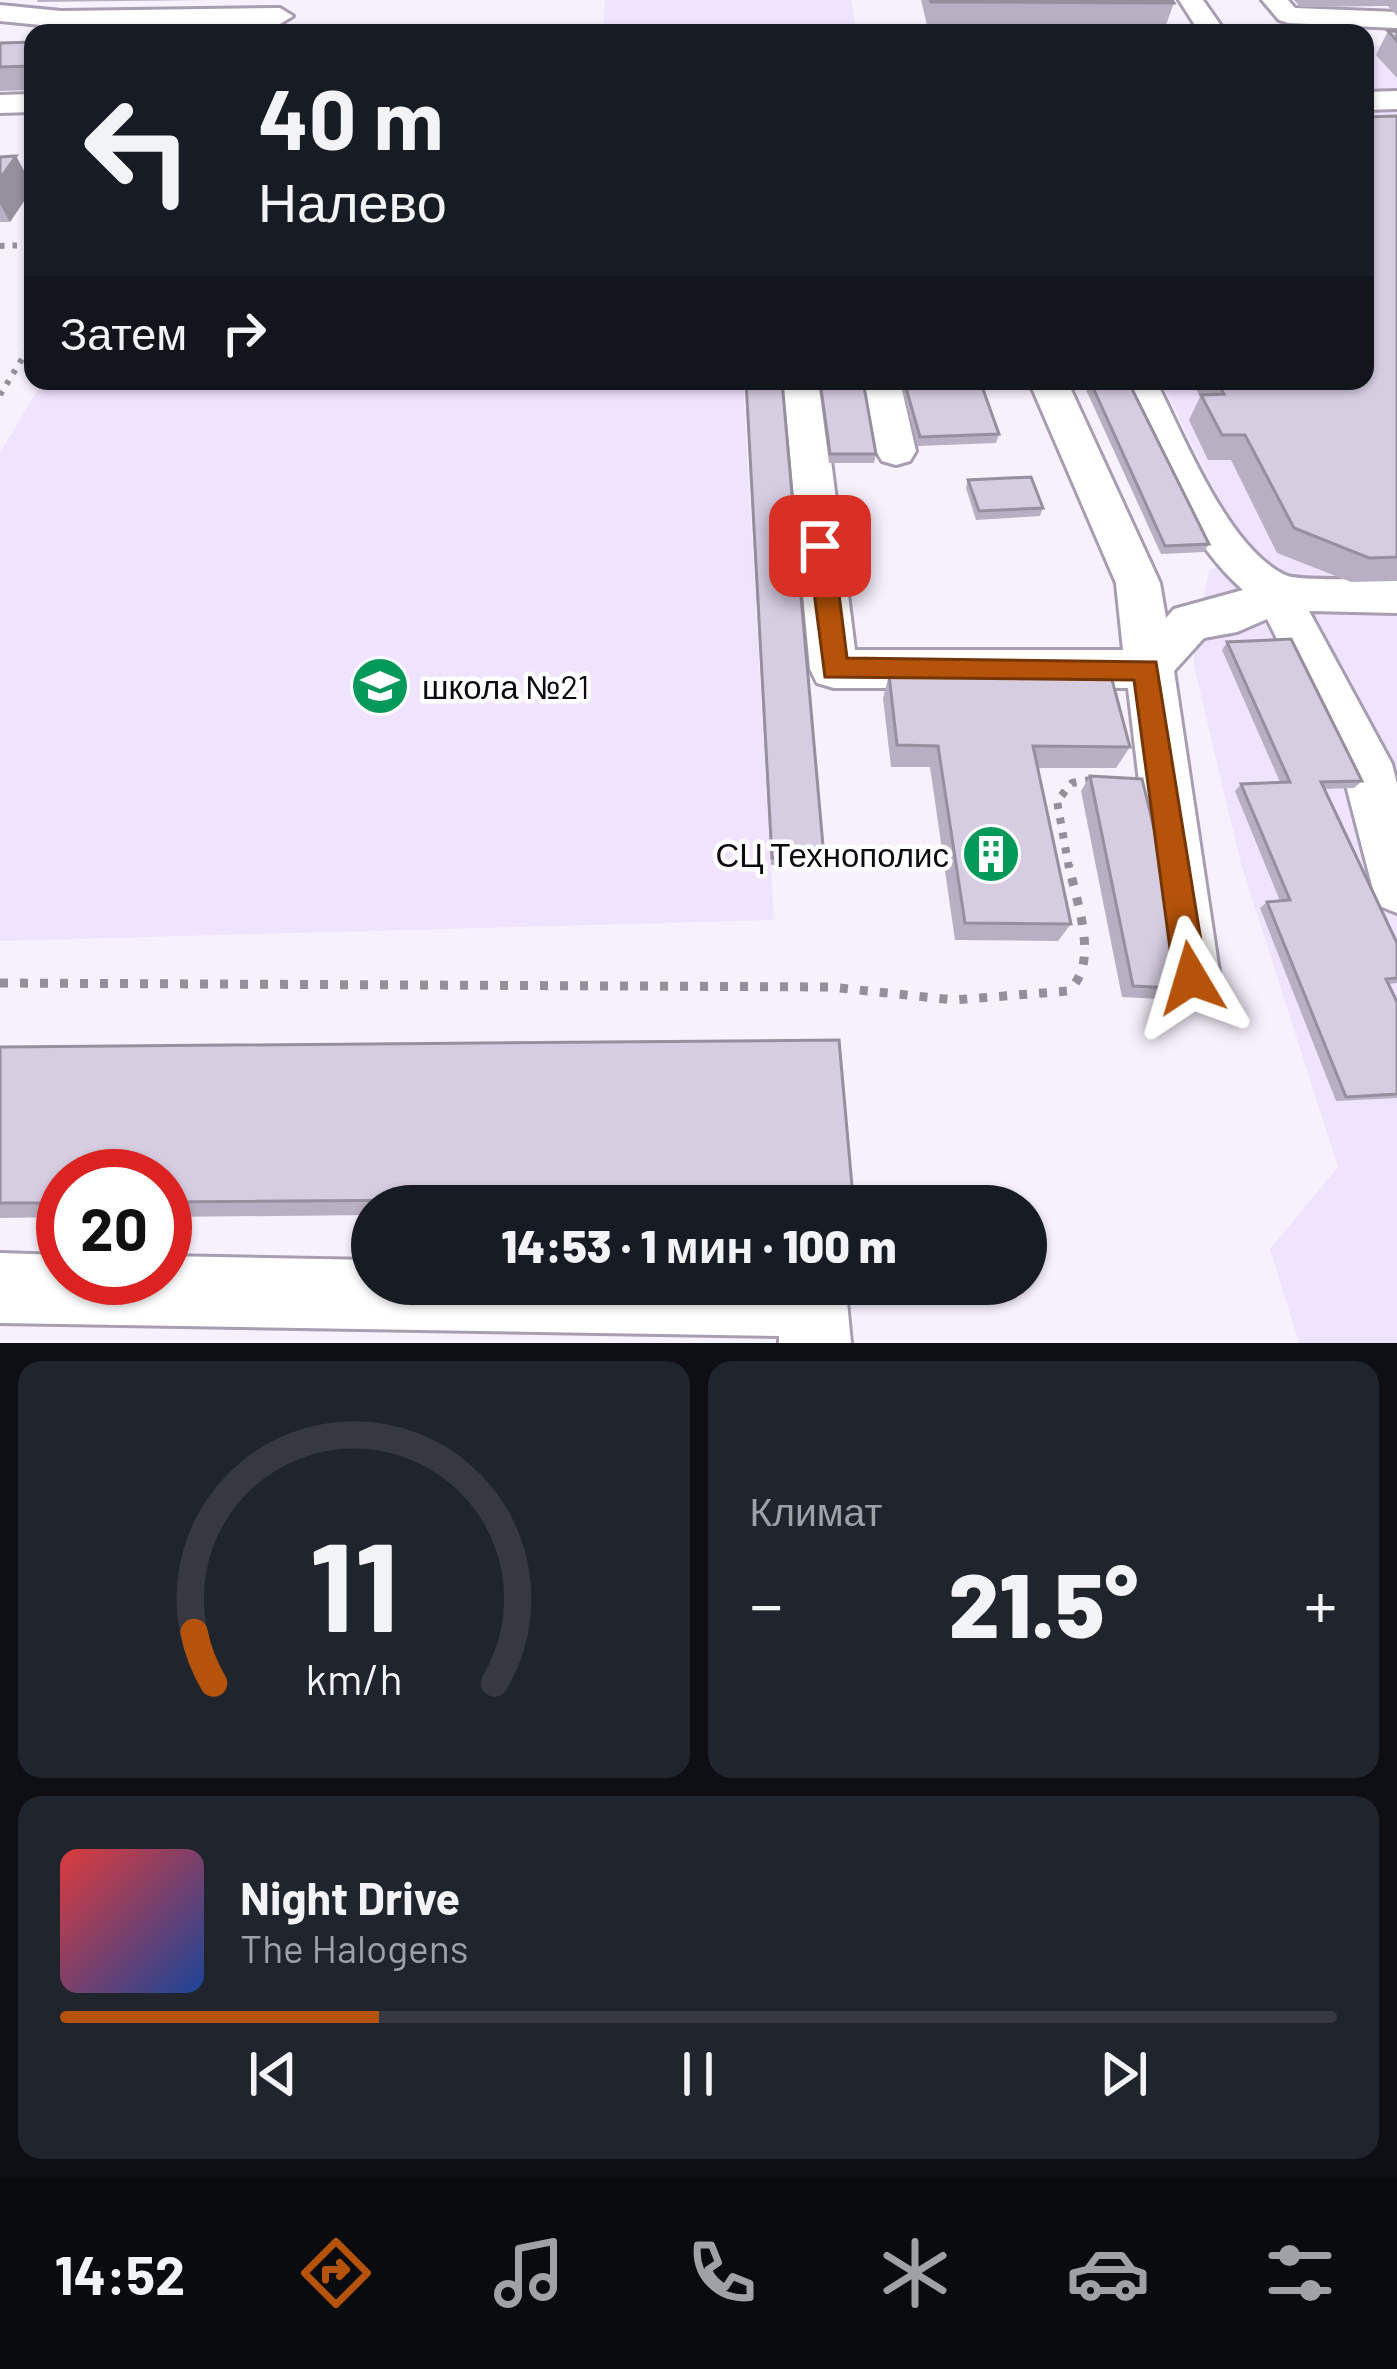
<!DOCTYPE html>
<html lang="ru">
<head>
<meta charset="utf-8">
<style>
  :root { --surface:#171b24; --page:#20242c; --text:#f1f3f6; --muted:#9ea1a6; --line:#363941; --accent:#b45309 }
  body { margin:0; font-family:Barlow,sans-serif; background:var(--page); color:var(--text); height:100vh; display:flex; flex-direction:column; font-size:45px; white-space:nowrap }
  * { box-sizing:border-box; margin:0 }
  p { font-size:39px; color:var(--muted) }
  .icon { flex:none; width:66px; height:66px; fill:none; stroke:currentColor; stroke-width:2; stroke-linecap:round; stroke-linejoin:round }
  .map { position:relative; height:1343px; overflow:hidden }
  .drawer { display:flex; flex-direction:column; gap:18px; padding:18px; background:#0d0f14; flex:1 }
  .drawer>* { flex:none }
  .guide { position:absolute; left:24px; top:24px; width:1350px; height:366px; border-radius:24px; box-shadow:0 3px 9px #0004; background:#171b24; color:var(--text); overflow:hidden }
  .speed { position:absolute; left:36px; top:1149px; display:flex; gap:24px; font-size:60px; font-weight:700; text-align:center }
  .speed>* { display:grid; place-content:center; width:156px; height:156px; border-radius:50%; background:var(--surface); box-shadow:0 3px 9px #0004; line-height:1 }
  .speed .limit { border:18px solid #d22; background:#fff; color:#111 }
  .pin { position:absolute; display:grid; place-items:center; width:102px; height:102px; color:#fff; margin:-51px; border-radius:24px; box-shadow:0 6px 18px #0006 }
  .me { position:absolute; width:132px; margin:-66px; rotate:353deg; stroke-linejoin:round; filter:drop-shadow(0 0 9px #0008) }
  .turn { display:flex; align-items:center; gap:42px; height:252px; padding:0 36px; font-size:54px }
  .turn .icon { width:156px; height:156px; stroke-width:2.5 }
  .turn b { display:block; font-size:84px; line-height:102px }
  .then { display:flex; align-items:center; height:114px; padding:0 36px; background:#0003; gap:24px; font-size:45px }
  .big { font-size:90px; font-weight:800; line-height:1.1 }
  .drawer .card { flex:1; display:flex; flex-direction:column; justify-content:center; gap:18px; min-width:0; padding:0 42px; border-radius:24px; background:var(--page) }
  .drawer .dial { align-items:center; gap:0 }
  .dial svg { height:312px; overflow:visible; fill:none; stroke:var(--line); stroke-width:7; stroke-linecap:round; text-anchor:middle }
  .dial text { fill:var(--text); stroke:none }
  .song { display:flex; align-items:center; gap:36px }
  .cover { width:144px; height:144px; border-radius:18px; background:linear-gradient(135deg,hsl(0 70% 55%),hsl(220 70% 35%)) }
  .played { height:12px; border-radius:6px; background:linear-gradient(90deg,var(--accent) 25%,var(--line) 25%) }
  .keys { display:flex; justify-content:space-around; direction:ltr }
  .heat { display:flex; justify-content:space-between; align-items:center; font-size:66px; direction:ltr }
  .drawer .tiles { flex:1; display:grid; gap:18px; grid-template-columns:1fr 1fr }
  .card:last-child { grid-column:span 2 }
  .trip { position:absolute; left:351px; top:1185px; width:696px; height:120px; border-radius:60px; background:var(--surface); box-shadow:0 3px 9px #0004; font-weight:800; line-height:120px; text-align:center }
  .tabs { display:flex; height:192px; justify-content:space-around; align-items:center; background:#090b0e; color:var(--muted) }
  .tabs .icon { width:84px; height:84px }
  .tabs .on { color:var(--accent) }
  .tabs b { font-size:54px; color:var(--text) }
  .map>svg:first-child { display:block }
  .built { fill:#f0e3fe }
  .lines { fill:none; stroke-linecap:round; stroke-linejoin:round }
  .minor-casing { stroke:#a79eb1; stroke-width:6 }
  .path-far2 { stroke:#94909a; stroke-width:6; stroke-dasharray:4.5 8; stroke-linecap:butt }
  .path-far1 { stroke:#94909a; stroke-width:8; stroke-dasharray:6 9; stroke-linecap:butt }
  .path { stroke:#94909a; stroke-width:9; stroke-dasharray:8 12; stroke-linecap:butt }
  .minor { fill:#fff; fill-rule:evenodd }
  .wall { fill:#b8b0c2 }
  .shaded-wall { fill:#96909e }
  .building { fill:#d6cde1; stroke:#96909e; stroke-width:3 }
  .route { fill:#b45309; stroke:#753606; stroke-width:3 }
  .labels { text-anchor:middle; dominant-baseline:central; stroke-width:9; stroke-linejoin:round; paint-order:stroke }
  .poi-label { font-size:33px; fill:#0d0a10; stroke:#fff; text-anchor:start }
</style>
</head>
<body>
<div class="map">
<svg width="1397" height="1343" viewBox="0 0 1397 1343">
  <rect width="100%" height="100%" fill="#f7f1fe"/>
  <g class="built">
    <path d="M605 0H851L856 26H603Z"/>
    <path d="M1365 46H1397V1343H1299L1270 1249 1338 1167 1241 864 1194 666V633L1210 569 1251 565 1161 381H1365Z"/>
    <path d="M43 381H743L774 920 0 941V453Z"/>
  </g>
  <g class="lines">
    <g class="minor-casing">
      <g id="minor">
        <path d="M1179 0H1203L1226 33H1200Z"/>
        <path d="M1262 0H1288L1295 8 1397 12V28L1288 23 1279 20Z"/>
        <path d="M0 5 61 11 280 8 293 16 280 24 61 27 0 21Z"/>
        <path d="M1397 91V109L1365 110V92Z"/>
        <path d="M33 94V112L0 113V95Z"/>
        <path d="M783 381H821L855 650H1123L1116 583 1029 381H1067L1160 583 1166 618 1174 609 1243 590C1182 536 1153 453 1118 381H1156C1184 436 1227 547 1285 575 1300 582 1375 578 1397 579V613L1309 611 1392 764 1397 784V913L1377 905 1341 766 1267 619 1237 632 1204 638 1174 671 1220 978 1212 998 1191 1007 1170 998 1162 978 1128 688H834L817 683 810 669Z"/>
        <path d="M862 381H900L916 451 910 461 896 465 882 461 876 451Z"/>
        <path d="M0 1253 63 1255V1278H165V1256L372 1260V1284H839L847 1302 851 1343H779V1336L0 1323Z"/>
      </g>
    </g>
    <g class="path-far2">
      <path d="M0 246 33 245"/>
      <path d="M0 395 33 341"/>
    </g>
    <path class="path-far1" d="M1069 868 1057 801 1072 783 1097 779"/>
    <path class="path" d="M0 983 830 987 954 1000 1068 991C1101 963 1076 903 1069 865"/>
    <use href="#minor" class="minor"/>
  </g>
  <g class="wall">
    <path d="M37 0H207L38 2Z"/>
    <path d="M921 0H1172L1174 3 1166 25H927Z"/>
    <path d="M1294 0H1397V16L1388 6 1300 7Z"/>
    <path d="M1388 31H1397V78L1376 55Z"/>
    <path d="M33 42V90L0 91V43Z"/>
    <path d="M1397 116V581L1351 582 1277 553 1231 460H1208L1189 420 1200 397 1192 381H1365Z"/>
    <path d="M16 156 33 187 10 222H0V157Z"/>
    <path d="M745 381 824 857 822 864 771 865Z"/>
    <path d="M818 381H863L876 454 874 463H829Z"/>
    <path d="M900 381H980L999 434 996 443 918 446Z"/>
    <path d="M1082 381H1128L1209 544 1204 552 1161 554Z"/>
    <path d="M968 480 1043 508 1040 516 976 520 966 488Z"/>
    <path d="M1227 642 1362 781 1354 788 1324 789 1397 943V983L1389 984 1397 1002V1098L1336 1101 1260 908 1267 902 1280 901 1235 791 1241 784 1280 782 1222 650Z"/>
    <path d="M889 675 1130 747 1116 768H1037L1071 924 1058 941 955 940 930 767H891L883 698Z"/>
    <path d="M1090 776 1193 989 1180 1000 1122 997 1081 791Z"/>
    <path d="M0 1047 853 1197 846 1206H372V1215L165 1217V1176H63V1217L0 1218Z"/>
  </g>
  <path class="shaded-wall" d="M16 156 33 188 10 222 0 204V179Z"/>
  <g class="building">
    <path d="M930 0H1172L1174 3 931 2Z"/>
    <path d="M1388 31H1397V41Z"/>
    <rect x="750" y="32" width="112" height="1"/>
    <path d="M33 42V66L0 67V43Z"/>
    <path d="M1397 116V557L1369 558 1294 528 1245 435H1222L1201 395 1224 394 1217 381H1365V117Z"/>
    <path d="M16 156 0 179V157Z"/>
    <path d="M746 381H782L824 857 772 858Z"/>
    <path d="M820 381H863L876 454H830Z"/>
    <path d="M904 381H980L999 434 920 437Z"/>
    <path d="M1090 381H1128L1209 544 1165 546Z"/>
    <path d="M1031 477 1043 508 979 511 968 480Z"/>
    <path d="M1291 639 1362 781 1321 782 1397 943V978L1386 979 1397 1002V1094L1346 1097 1267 902 1290 900 1241 784 1290 782 1227 642Z"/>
    <path d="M889 675 1111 676 1130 747 1033 746 1071 924 965 923 938 746 897 745Z"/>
    <path d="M1090 776 1142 779 1193 989 1133 986Z"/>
    <path d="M839 1040 853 1197 165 1202V1176H63V1203H0V1047Z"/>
  </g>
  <path class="route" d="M820 537 833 546 847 658 1156 662 1207 978 1202 990 1191 994 1179 990 1174 978 1134 680 825 677 808 546Z"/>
  <defs>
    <g id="school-disc" transform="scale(3)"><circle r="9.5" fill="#02995b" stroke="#fff"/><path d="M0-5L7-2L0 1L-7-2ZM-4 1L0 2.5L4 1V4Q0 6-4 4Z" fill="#fff"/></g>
    <g id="building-disc" transform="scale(3)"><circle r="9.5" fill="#02995b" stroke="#fff"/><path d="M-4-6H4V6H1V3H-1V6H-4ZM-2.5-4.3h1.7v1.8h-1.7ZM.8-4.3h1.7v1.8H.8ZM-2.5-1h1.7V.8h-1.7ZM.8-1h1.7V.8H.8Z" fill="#fff"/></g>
  </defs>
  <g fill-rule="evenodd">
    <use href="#school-disc" x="380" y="686"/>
    <use href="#building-disc" x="991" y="854"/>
  </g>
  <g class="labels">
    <g class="poi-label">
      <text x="422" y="686">школа №21</text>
      <text x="949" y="854" text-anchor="end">СЦ Технополис</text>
    </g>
  </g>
</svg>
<div class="speed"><div class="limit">20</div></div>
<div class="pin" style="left:820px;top:546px;background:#d93025"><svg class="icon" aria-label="arrive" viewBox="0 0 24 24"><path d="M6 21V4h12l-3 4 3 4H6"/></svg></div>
<svg class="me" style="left:1191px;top:978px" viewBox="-20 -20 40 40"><path d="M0-17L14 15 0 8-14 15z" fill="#b45309" stroke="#fff" stroke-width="4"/></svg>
<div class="trip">14:53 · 1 мин · 100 m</div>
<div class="guide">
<div class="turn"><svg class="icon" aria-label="left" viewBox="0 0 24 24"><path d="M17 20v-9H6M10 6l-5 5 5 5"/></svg><div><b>40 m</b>Налево</div></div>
<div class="then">Затем<svg class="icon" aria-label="right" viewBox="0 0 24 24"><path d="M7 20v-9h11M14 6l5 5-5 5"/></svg></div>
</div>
</div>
<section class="drawer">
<div class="tiles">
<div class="card dial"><svg viewBox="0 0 100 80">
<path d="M14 69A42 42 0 1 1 86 69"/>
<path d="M14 69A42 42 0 0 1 9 56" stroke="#b45309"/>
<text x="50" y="56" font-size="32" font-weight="700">11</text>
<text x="50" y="72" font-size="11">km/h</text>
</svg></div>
<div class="card"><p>Климат</p>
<div class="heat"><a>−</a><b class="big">21.5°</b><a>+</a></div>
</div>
<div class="card">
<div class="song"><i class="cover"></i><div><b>Night Drive</b><p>The Halogens</p></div></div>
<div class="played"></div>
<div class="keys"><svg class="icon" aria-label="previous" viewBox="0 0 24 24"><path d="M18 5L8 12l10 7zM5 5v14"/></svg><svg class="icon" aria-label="pause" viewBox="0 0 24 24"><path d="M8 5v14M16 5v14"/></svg><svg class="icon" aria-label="next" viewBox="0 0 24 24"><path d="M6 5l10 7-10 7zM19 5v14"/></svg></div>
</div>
</div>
</section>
<nav class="tabs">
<b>14:52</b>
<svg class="icon on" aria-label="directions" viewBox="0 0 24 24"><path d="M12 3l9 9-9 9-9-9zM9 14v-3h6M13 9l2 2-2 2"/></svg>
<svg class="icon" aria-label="music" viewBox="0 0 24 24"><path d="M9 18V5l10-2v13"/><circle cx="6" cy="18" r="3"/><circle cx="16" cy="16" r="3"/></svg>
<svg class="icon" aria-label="phone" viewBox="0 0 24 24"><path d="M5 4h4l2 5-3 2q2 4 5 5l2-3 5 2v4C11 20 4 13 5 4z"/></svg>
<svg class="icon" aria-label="climate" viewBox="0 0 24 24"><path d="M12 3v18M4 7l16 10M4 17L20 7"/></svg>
<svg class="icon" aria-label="car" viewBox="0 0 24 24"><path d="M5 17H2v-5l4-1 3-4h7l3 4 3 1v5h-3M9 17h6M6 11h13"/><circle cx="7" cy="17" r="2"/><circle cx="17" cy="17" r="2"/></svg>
<svg class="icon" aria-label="filters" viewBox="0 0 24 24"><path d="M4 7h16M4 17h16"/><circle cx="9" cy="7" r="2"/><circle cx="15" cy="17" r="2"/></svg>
</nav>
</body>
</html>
